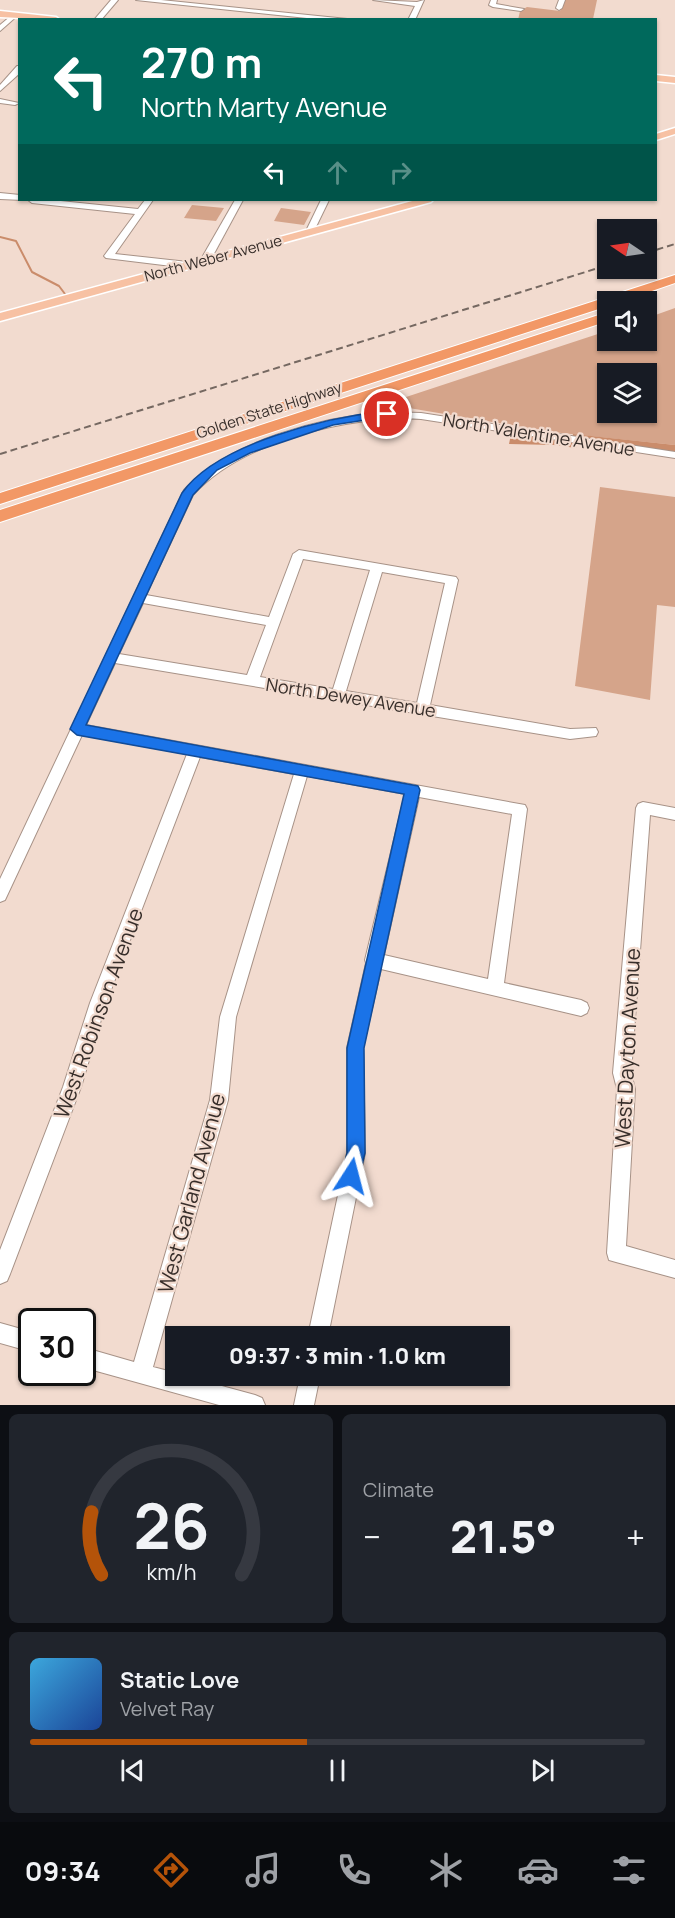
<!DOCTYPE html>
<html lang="en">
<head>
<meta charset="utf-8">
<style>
  :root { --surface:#171b24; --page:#20242c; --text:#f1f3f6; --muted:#9ea1a6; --line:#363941; --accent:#b45309 }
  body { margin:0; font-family:Manrope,sans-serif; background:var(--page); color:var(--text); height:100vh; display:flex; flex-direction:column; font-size:22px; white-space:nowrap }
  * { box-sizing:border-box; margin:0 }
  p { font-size:20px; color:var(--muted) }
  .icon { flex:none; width:33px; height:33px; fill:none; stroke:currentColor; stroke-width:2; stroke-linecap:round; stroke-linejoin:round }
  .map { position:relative; height:1405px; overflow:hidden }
  .side { display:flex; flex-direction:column; gap:9px; padding:9px; background:#0d0f14; flex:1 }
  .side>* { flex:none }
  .banner { position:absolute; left:18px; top:18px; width:639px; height:183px; border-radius:0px; box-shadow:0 2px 4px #0004; background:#00695c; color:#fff; overflow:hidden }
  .needle { width:39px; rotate:283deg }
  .tools { position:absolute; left:597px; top:219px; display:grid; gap:12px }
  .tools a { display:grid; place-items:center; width:60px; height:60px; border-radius:0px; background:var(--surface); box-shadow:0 2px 4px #0004; font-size:30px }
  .speed { position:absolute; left:18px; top:1308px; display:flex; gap:12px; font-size:30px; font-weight:700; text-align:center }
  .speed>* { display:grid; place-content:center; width:78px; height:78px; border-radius:50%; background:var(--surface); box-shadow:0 2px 4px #0004; line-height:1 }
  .speed .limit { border:3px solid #111; border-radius:9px; background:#fff; color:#111 }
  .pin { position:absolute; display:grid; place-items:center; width:51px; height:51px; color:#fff; margin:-26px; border:3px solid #fff; border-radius:50%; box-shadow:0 2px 6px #0007 }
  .me { position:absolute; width:66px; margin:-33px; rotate:9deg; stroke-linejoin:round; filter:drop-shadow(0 0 4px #0008) }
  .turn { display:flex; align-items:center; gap:21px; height:126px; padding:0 24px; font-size:27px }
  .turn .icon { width:78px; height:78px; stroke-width:2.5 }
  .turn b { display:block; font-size:42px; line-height:51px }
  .lanes { display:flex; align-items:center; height:57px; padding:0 24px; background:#0003; justify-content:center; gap:30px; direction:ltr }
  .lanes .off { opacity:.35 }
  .big { font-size:45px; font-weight:800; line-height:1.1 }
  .side .card { flex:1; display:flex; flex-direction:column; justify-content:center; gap:9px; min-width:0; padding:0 21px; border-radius:9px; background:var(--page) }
  .side .dial { align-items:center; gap:0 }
  .dial svg { height:156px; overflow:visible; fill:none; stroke:var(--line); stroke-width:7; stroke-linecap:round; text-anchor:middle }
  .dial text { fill:var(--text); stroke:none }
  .song { display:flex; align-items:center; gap:18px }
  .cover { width:72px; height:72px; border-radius:9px; background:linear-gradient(135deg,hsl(200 70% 55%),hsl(220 70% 35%)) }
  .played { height:6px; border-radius:3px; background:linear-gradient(90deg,var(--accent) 45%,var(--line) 45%) }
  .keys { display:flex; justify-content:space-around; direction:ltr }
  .heat { display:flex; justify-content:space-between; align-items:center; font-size:33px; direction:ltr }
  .side .tiles { flex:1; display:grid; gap:9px; grid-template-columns:1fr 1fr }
  .card:last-child { grid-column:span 2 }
  .trip { position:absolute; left:165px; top:1326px; width:345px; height:60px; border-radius:0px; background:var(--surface); box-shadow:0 2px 4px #0004; font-weight:800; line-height:60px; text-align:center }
  .dock { display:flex; height:96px; justify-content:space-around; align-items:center; background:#090b0e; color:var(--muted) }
  .dock .icon { width:42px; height:42px }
  .dock .on { color:var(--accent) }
  .dock b { font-size:27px; color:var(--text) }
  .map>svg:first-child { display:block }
  .green { fill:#d5a48a; fill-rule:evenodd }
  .water { fill:#ca8c6b }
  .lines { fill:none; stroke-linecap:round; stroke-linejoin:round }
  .stream { stroke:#ca8c6b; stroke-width:2 }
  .minor-casing { stroke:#a79287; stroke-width:2 }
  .major-casing { stroke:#fff; stroke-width:3 }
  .highway-casing { stroke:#fff; stroke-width:2 }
  .minor { fill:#fff; fill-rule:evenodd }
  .major { fill:#f7c1a3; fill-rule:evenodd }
  .highway { fill:#f29866; fill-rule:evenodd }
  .rail { stroke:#756861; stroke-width:2; stroke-dasharray:7 4; stroke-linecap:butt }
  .route { fill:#1a73e8; stroke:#114b97; stroke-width:1.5 }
  .labels { text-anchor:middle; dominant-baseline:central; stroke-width:4.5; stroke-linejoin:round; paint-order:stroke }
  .far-street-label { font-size:15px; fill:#372e2a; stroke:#f2dbcf }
  .street-label { font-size:18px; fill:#372e2a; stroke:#f2dbcf }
  .near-street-label { font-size:21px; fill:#372e2a; stroke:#f2dbcf }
</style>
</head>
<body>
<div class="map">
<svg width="675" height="1405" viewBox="0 0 675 1405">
  <rect width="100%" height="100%" fill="#f2dbcf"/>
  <g class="green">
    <path d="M564 0H597L593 19 518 20 520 11 527 7 560 11Z"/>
    <path d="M192 205 224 208 216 221 184 218Z"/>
    <path d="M281 208 311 212 304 225 274 221Z"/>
    <path d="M675 308V445L552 432 397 406 400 399 607 331 608 340H646L647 318ZM608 374H646V412H608Z"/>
    <path d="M600 487 675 497V607L657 605 650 700 575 686Z"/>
  </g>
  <g class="water">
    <path d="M511 434 577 443 576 448 554 445 509 444Z"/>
    <path d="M573 434 675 445V453L572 439Z"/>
  </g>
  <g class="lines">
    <path class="stream" d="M0 237 16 241 32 272 59 286 65 294"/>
    <g class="minor-casing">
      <g id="minor">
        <path d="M111 0H118L101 20H94Z"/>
        <path d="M136 0H161L357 20H326Z"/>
        <path d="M373 0 417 2 424 0 415 20H408L415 6Z"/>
        <path d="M491 0H497L496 4 524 9 521 11 493 7 489 5Z"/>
        <path d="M559 0H565L562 8 559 10 556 8Z"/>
        <path d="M12 15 17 16 0 31V25Z"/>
        <path d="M17 66H20V73L0 91V85Z"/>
        <path d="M0 99 19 103 15 105 0 103Z"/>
        <path d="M0 193 20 195V200H23L0 199Z"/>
        <path d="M28 200H51L138 209 145 200H153L115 254 188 262 193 265 188 268 106 258 104 256 135 214 32 203Z"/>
        <path d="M235 200H243L210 261 202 263 200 261Z"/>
        <path d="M321 200H329L314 231 307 233 306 231Z"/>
        <path d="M386 412 421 413 675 452V458L421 419C350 415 242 441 193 495L146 595 269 617 293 554 299 550 456 577 458 580 430 705 570 729 596 728 598 732 596 736 570 739 115 663 86 725 525 805 527 809 504 983 581 1000 587 1003 589 1008 587 1013 581 1016 381 969 363 1048 365 1153 328 1336H308L347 1153V1048L366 963 365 960 405 794 307 776 236 1017 228 1100 153 1367 176 1373V1376H185L255 1395 262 1398 265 1405H219L82 1367V1347L134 1362 210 1100 220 1017 294 774 200 757 106 1003 81 1087 10 1274 7 1281 0 1284V1250L63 1087 90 1003 187 754 82 735 5 900 0 902V879L184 490C229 441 321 417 386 412ZM303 559 370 570 333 689 260 677ZM382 572 445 583 417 703 346 691ZM143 603 266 625 247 675 119 654ZM419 797 512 814 488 979 384 955Z"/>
        <path d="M643 802 675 808V820L650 815 631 1073 635 1089 626 1246 675 1260V1278L616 1262 609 1260 607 1253 617 1089 613 1073 636 808 638 804Z"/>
        <path d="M0 1323 32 1332V1352L0 1343Z"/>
        <path d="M300 1376H320L314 1405H294Z"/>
      </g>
    </g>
    <g class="major-casing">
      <g id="major">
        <path d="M0 11 56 17 60 20 0 17Z"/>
        <path d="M656 75 675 77V83L656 81Z"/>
        <path d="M675 128V134L656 140V134Z"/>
        <path d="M416 200H433L431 202 0 321V313Z"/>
      </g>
    </g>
    <g class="highway-casing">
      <g id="highway">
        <path d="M675 275V283L620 302H608V306L0 504V493Z"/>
        <path d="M608 312V321L0 522V510Z"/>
      </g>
    </g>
    <use href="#minor" class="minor"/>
    <use href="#major" class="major"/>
    <use href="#highway" class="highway"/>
    <g class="rail">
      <path d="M646 253 675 244"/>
      <path d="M0 454 608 265"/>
    </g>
  </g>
  <path class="route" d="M387 411 392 414 391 416 333 425 250 453 217 470 193 495 86 725 418 786 420 790 364 1048 365 1153 358 1182 351 1185 345 1182 342 1176 347 1153V1048L404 794 77 735 70 729 182 493C217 443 328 417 387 411Z"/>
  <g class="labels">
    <g class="far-street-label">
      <text transform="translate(213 258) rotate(-15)">North Weber Avenue</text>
      <text transform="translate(269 410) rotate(-18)">Golden State Highway</text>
    </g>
    <g class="street-label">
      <text transform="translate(539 434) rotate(9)">North Valentine Avenue</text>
      <text transform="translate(351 697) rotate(9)">North Dewey Avenue</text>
    </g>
    <g class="near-street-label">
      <text transform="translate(98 1013) rotate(-70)">West Robinson Avenue</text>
      <text transform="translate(627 1048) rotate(-87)">West Dayton Avenue</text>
      <text transform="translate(191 1193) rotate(-75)">West Garland Avenue</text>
    </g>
  </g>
</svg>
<div class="tools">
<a><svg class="needle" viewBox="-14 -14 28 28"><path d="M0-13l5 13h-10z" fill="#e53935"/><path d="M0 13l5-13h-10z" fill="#9ea1a6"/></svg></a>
<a><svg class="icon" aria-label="sound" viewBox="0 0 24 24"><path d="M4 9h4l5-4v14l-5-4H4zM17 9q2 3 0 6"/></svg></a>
<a><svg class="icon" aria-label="layers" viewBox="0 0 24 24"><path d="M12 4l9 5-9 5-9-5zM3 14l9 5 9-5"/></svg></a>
</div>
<div class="speed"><div class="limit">30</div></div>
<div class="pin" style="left:387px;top:414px;background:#d93025"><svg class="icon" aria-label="arrive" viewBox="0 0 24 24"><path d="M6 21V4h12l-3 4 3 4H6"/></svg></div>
<svg class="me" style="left:351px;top:1176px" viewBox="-20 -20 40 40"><path d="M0-17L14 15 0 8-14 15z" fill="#1a73e8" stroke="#fff" stroke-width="4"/></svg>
<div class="trip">09:37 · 3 min · 1.0 km</div>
<div class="banner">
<div class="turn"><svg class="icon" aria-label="left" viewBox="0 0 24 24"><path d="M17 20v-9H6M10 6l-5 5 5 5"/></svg><div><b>270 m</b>North Marty Avenue</div></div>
<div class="lanes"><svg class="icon" aria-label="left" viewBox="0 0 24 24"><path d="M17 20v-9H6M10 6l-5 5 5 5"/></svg><svg class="icon off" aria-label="ahead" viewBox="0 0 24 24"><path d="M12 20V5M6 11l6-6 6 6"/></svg><svg class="icon off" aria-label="right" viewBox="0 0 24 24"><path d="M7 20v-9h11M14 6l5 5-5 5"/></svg></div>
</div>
</div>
<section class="side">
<div class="tiles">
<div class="card dial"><svg viewBox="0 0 100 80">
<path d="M14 69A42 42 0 1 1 86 69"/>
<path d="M14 69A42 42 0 0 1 9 37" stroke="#b45309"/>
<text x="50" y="56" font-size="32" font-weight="700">26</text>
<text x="50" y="72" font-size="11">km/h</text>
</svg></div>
<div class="card"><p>Climate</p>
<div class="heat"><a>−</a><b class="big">21.5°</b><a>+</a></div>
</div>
<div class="card">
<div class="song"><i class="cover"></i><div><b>Static Love</b><p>Velvet Ray</p></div></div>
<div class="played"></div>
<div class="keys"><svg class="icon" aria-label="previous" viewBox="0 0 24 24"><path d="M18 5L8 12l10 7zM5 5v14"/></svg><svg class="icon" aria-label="pause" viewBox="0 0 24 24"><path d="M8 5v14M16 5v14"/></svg><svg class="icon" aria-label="next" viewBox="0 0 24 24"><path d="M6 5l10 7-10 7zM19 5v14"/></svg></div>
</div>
</div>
</section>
<nav class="dock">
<b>09:34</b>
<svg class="icon on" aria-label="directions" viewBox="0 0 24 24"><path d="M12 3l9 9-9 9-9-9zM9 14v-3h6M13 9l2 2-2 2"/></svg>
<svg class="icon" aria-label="music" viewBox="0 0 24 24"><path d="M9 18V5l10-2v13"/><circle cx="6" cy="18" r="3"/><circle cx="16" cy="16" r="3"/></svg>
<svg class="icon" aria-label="phone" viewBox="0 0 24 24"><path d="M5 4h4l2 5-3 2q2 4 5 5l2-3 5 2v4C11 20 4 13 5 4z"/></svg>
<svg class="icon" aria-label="climate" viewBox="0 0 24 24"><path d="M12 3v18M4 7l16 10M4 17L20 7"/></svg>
<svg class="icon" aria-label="car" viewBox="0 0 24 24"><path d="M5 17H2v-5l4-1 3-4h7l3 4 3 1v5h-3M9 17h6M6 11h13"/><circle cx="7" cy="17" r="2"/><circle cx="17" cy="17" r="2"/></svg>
<svg class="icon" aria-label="filters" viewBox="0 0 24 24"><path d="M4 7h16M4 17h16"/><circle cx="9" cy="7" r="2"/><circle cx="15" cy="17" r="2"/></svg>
</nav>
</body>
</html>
